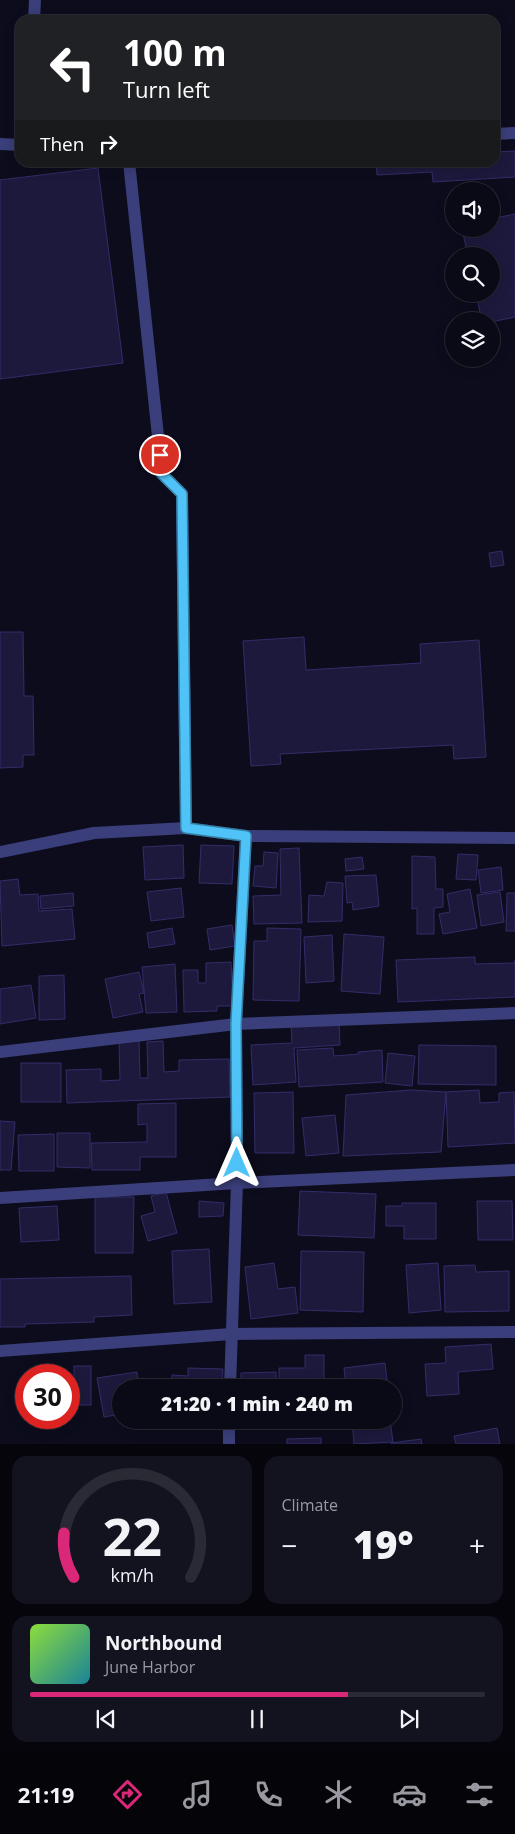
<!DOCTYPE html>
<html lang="en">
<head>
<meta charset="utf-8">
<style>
  :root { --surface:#0a0916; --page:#13121f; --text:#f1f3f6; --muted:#999aa1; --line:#2a2a35; --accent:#db2777 }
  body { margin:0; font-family:"Open Sans",sans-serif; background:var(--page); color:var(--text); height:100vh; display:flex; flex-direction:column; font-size:19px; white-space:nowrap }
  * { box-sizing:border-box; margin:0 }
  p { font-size:16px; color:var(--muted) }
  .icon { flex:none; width:28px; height:28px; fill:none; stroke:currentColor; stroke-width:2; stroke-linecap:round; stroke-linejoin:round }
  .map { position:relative; height:1444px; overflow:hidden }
  .details { display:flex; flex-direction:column; gap:12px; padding:12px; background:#06050c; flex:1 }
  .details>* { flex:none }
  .top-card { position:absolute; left:15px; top:15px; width:485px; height:152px; border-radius:15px; box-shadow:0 2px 12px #0003,0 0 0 1px var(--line); background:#202124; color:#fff; overflow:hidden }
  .tools { position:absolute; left:445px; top:182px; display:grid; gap:10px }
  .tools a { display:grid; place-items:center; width:55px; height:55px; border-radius:50%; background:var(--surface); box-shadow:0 2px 12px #0003,0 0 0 1px var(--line); font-size:25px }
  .speed { position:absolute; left:15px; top:1364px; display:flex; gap:10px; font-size:25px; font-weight:700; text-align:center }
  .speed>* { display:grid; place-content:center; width:65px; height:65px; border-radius:50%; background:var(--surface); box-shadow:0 2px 12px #0003,0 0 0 1px var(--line); line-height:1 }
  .speed .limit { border:8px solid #d22; background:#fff; color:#111 }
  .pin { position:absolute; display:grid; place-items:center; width:42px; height:42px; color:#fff; margin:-21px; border:2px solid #fff; border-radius:50%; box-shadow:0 1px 5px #0007 }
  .me { position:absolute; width:55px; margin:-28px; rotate:0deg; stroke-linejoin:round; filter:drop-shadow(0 0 4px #0008) }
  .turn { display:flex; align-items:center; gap:18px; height:105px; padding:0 25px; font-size:22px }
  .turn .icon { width:65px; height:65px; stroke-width:2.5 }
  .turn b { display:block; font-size:35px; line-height:42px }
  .then { display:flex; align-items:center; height:48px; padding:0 25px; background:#0003; gap:10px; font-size:19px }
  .big { font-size:38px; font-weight:800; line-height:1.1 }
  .details .tile { flex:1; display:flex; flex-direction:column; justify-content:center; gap:8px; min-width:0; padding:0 18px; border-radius:15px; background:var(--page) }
  .details .dial { align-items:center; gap:0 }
  .dial svg { height:130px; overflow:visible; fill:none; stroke:var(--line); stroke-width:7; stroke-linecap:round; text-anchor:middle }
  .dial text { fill:var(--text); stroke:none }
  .song { display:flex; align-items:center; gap:15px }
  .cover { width:60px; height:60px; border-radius:8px; background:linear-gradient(135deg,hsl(90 70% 55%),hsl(190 70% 35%)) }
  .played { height:5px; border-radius:2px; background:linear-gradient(90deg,var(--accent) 70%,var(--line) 70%) }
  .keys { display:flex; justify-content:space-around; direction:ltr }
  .heat { display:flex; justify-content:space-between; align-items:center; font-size:28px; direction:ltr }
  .details .tiles { flex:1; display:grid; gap:12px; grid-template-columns:1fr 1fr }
  .tile:last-child { grid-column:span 2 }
  .trip { position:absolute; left:112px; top:1379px; width:290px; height:50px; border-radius:25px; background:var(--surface); box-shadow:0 2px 12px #0003,0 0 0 1px var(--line); font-weight:800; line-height:50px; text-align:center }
  .tabs { display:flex; height:80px; justify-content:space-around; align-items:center; background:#040409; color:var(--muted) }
  .tabs .icon { width:35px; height:35px }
  .tabs .selected { color:var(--accent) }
  .tabs b { font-size:22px; color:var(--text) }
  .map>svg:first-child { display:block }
  .building { fill:#1d193d; stroke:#322d68 }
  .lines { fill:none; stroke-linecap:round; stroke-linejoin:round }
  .minor { stroke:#3a3e7a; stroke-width:12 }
  .route-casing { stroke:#337fa1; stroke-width:12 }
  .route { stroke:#4fc3f7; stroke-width:9 }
</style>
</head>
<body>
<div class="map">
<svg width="515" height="1444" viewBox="0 0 515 1444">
  <rect width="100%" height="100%" fill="#0d0c1d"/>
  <g class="building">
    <path d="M515 151V177L433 182 432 172 377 175 376 162H495V152Z"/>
    <path d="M98 168 123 363 0 379V180Z"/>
    <path d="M515 214V317L491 322 482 321 476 294H491V256H468L462 229H491V219Z"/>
    <path d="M502 551 504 565 491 567 489 553Z"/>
    <path d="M0 632H23L24 696H33L34 755H23V767L0 768Z"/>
    <path d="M304 637 306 670 421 663 420 644 479 640 486 757 454 759 453 745 280 754 281 764 251 766 243 641Z"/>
    <path d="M183 845 184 878 145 880 143 847Z"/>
    <path d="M201 845 234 846 232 884 199 883Z"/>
    <path d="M299 848 302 923 254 924 253 896 281 895 280 849Z"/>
    <path d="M264 852 278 853 276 888 253 886 255 866H263Z"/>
    <path d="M458 854 478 855 476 880 456 879Z"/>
    <path d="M412 856 435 857 436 889H443V907L434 908V934H417V908L412 909Z"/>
    <path d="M362 857 364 869 346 871 345 859Z"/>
    <path d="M501 867 503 890 481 893 478 870Z"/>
    <path d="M376 875 379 906 353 910 352 902 347 903 345 876Z"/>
    <path d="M18 879 20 895 38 894 39 911 72 909 75 939 2 946 0 881Z"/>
    <path d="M327 882 343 883 342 921 308 922 309 895 324 896Z"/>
    <path d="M181 888 184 917 151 921 147 892Z"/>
    <path d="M470 889 477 928 443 934 439 914 450 912 447 894Z"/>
    <path d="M500 892 504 922 481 926 477 895Z"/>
    <path d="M73 893 74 906 41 909 40 896Z"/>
    <path d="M507 893H515V931H506Z"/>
    <path d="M232 925 235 946 210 950 207 929Z"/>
    <path d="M172 928 175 944 149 948 147 933Z"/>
    <path d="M267 928 301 929 299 1001 253 1000 254 941H267Z"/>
    <path d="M344 934 384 937 380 994 341 991Z"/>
    <path d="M332 935 334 981 306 983 304 937Z"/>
    <path d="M475 957V964L515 963V960V997L398 1002 396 960Z"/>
    <path d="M231 962 233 1006H217V1011L184 1012 183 970H198V983H206V963Z"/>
    <path d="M175 964 177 1012 146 1013 142 967Z"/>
    <path d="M139 972 144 993 139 994 143 1012 113 1018 105 979Z"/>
    <path d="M64 975 65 1019 39 1020V976Z"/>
    <path d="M31 985 36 1018 0 1024V989Z"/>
    <path d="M339 1022 340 1045 294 1048 296 1082 253 1085 251 1045 292 1043 291 1023Z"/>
    <path d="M139 1041 140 1078H148L147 1042 163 1041 164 1072 179 1071V1060L229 1059 230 1097 67 1103 66 1070 101 1069V1081L120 1080 119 1042Z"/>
    <path d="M419 1045 496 1046V1085L418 1084Z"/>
    <path d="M333 1048 334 1056 359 1054 358 1052 382 1050 383 1082 299 1087 297 1050Z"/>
    <path d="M388 1053 415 1056 412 1086 385 1083Z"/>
    <rect x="21" y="1063" width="40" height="39"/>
    <path d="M411 1090 446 1092 441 1152 343 1156 346 1095Z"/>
    <path d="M479 1090 480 1103 499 1102V1093L514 1092 515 1143 448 1147 446 1092Z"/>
    <path d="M293 1092 294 1153H255L254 1093Z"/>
    <path d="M176 1103V1157H140V1170H92L91 1143 147 1142V1124L138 1125V1104Z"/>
    <path d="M335 1115 339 1153 306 1156 302 1118Z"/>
    <path d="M0 1121 15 1122 11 1170H0Z"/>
    <path d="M57 1133H90V1168L57 1167Z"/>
    <path d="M54 1134V1171H19L18 1135Z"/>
    <path d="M300 1191 376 1194 374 1238 298 1235Z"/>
    <path d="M166 1192 177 1233 148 1241 141 1216 155 1212 151 1196Z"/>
    <path d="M95 1197H134L133 1253H95Z"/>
    <path d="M199 1201 224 1203 223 1216 199 1217Z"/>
    <path d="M477 1201H512L513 1240H478Z"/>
    <path d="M402 1203H436V1239H404V1226H386V1206H402Z"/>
    <path d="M57 1206 59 1240 21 1242 19 1208Z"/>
    <path d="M209 1249 212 1302 174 1304 172 1251Z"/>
    <path d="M301 1251 364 1252 363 1312 300 1310Z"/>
    <path d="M274 1263 278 1289 295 1287 298 1313 251 1319 245 1267Z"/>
    <path d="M438 1263 441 1310 409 1313 406 1265Z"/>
    <path d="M475 1265 476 1272 509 1271V1311L445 1312 444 1266Z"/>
    <path d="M131 1276 132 1315 94 1317V1322L25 1324V1327H0V1279Z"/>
    <path d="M491 1344 493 1369 458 1372 459 1394 427 1396 425 1364 446 1363 445 1347Z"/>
    <path d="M305 1355H324V1388H279V1368H305Z"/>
    <path d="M385 1363 388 1388H346L344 1368Z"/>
    <rect x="74" y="1366" width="17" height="39"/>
    <path d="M188 1368 223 1369 222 1388H172V1375L188 1376Z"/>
    <path d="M137 1372 139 1388H121V1414L104 1417 97 1378Z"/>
    <path d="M276 1372V1388H241V1373Z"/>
    <path d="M69 1382H72L73 1416H69Z"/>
    <path d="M352 1420H390L393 1442 354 1444Z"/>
    <path d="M497 1428 500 1444H456L454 1436Z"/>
    <path d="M321 1438V1444H287V1439Z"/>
    <path d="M421 1439 422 1444H391V1443Z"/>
  </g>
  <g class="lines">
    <g class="minor">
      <path d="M34 20 35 0"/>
      <path d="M495 134 515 133"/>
      <path d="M0 144 20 145"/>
      <path d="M129 162 162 474 182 494 186 828"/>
      <path d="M0 852 94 833 186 828 246 836 515 838"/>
      <path d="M0 1052 236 1024 515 1013"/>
      <path d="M0 1198 237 1183 515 1170"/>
      <path d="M0 1351 231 1334 515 1332"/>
      <path d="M230 1388 237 1183 236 1024 246 836"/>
      <path d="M229 1444V1420"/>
    </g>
  </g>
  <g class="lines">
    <g class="route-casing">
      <path id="route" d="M160 455 162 474 182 494 186 828 246 836 236 1024 237 1163"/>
    </g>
    <use href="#route" class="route"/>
  </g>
</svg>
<div class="tools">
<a><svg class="icon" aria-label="sound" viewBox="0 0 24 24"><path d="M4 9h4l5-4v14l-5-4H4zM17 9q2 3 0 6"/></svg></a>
<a><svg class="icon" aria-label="search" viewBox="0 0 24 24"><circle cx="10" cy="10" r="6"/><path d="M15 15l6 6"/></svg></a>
<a><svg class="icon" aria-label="layers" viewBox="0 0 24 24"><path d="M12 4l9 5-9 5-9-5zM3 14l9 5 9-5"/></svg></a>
</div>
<div class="speed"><div class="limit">30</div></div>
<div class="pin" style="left:160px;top:455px;background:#d93025"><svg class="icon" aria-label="arrive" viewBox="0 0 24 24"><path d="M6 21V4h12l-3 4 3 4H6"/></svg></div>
<svg class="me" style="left:237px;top:1163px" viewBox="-20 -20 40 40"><path d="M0-17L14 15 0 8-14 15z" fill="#4fc3f7" stroke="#fff" stroke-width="4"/></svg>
<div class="trip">21:20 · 1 min · 240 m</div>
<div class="top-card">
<div class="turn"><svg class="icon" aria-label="left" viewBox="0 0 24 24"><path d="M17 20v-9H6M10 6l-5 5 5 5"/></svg><div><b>100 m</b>Turn left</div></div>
<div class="then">Then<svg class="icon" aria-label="right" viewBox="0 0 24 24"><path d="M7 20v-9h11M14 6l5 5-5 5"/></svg></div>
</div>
</div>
<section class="details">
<div class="tiles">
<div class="tile dial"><svg viewBox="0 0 100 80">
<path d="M14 69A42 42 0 1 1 86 69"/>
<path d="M14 69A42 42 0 0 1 8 42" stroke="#db2777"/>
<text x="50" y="56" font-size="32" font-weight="700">22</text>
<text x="50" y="72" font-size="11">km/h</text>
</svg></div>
<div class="tile"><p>Climate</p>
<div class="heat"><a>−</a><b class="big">19°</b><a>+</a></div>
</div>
<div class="tile">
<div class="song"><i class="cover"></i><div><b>Northbound</b><p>June Harbor</p></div></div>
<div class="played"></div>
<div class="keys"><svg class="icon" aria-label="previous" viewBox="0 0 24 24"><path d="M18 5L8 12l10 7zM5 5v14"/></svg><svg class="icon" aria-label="pause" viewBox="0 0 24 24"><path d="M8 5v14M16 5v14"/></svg><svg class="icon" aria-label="next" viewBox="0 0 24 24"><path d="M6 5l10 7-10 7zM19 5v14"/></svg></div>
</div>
</div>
</section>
<nav class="tabs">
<b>21:19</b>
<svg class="icon selected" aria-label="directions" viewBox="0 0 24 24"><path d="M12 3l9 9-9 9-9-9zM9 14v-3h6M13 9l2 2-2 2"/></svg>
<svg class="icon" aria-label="music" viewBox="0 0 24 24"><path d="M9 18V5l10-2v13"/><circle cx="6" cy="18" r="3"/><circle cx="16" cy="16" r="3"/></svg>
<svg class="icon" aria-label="phone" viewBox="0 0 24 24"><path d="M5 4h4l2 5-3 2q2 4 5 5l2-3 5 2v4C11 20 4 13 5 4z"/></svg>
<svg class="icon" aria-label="climate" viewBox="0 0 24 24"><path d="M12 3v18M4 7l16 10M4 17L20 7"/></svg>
<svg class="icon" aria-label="car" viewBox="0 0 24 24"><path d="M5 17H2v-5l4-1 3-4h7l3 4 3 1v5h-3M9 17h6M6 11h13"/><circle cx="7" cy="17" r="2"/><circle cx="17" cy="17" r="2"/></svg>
<svg class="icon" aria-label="filters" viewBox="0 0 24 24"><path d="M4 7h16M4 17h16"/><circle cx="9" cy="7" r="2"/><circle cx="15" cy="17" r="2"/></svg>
</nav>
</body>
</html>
